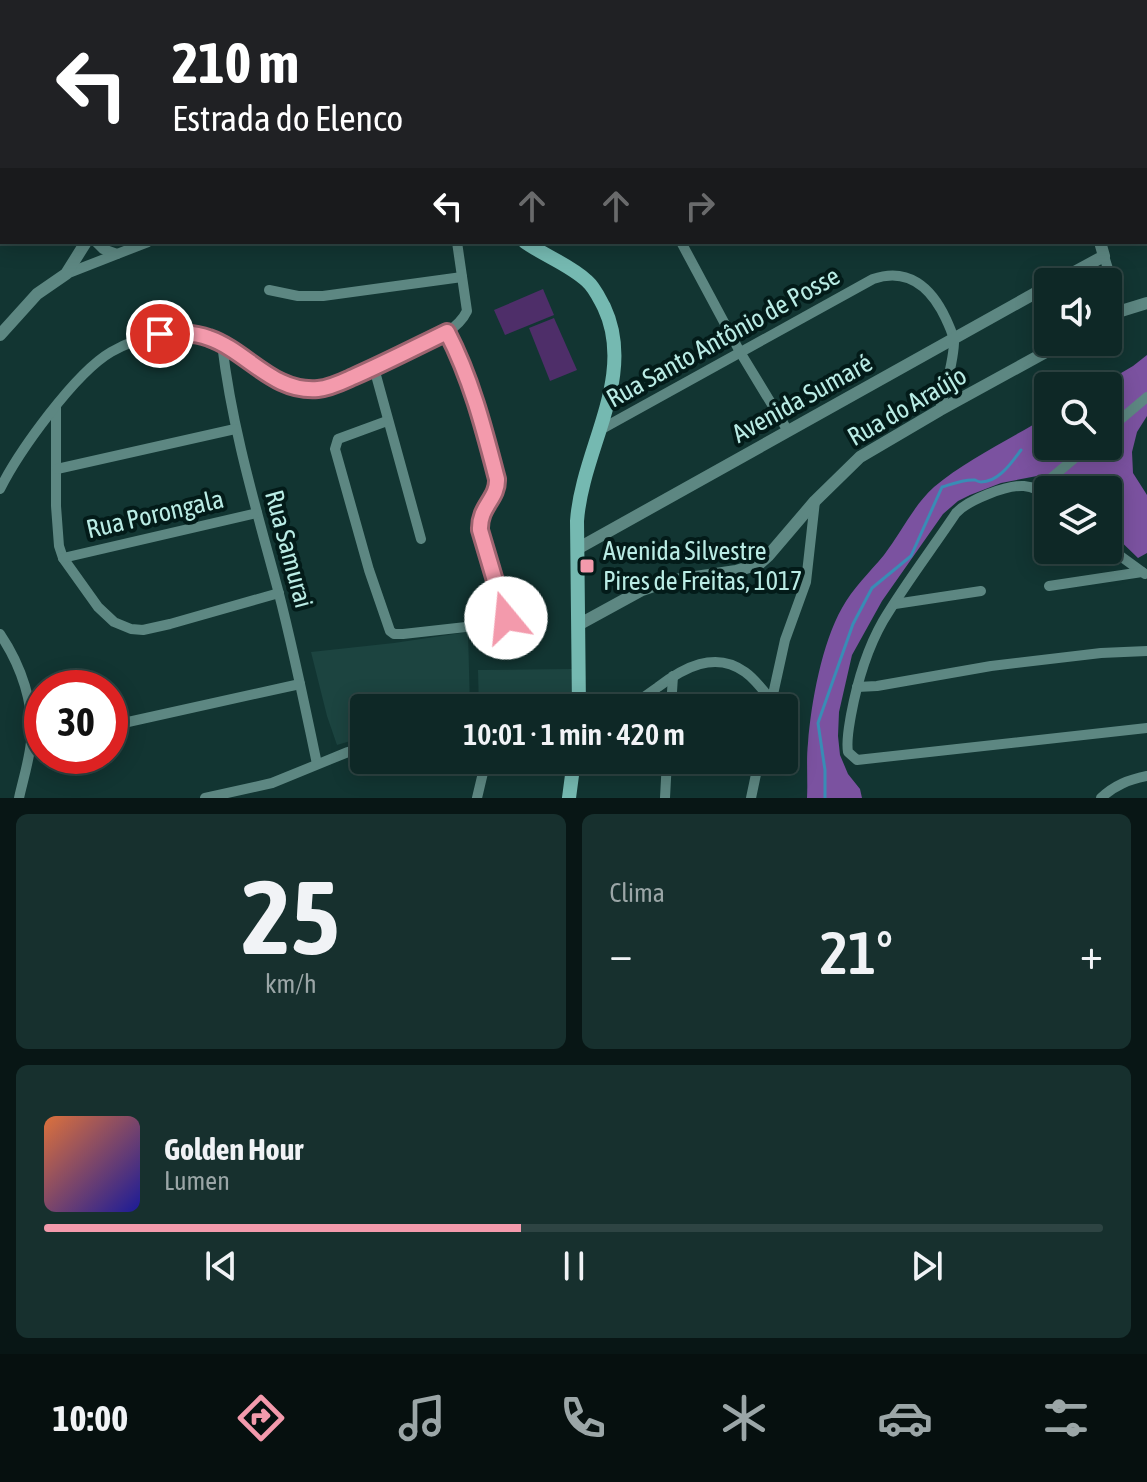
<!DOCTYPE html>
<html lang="pt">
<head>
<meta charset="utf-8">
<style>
  :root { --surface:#0e2826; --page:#17302e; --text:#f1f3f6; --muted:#9ba6a7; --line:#2e4443; --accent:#f39aac }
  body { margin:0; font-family:"Asap Condensed",sans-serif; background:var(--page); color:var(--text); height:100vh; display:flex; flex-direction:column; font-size:30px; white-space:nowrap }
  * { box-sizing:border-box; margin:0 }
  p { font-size:26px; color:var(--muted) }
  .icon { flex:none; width:44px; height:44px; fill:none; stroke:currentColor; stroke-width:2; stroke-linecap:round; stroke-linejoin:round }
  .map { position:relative; height:798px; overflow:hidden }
  .sheet { display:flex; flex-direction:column; gap:16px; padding:16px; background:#081615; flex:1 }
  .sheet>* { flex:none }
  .guide { position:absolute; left:0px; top:0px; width:1148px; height:244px; box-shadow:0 4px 20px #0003,0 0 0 2px var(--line); background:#202124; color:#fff; overflow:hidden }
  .fabs { position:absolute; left:1034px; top:268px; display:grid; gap:16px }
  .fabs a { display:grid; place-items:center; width:88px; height:88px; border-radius:8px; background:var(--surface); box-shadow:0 4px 20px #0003,0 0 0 2px var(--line); font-size:40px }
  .speed { position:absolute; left:24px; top:670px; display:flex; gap:16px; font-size:40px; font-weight:700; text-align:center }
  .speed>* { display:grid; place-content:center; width:104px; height:104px; border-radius:50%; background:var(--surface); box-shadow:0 4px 20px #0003,0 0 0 2px var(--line); line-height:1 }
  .speed .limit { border:12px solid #d22; background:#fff; color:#111 }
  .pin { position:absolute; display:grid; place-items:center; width:68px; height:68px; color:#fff; margin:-34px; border:4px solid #fff; border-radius:50%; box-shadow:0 2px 8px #0007 }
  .me { position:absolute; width:88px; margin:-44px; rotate:343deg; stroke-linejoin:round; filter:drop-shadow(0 0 6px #0008) }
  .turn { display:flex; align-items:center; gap:28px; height:168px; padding:0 40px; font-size:36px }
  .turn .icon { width:104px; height:104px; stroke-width:2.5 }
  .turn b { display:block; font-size:56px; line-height:68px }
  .lanes { display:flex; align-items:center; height:76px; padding:0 40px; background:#0003; justify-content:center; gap:40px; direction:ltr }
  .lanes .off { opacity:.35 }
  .big { font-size:60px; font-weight:600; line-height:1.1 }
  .sheet .widget { flex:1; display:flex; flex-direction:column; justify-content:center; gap:12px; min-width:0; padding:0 28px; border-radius:12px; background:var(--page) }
  .sheet .dial { align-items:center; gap:0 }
  .dial b { font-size:104px; line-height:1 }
  .song { display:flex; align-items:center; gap:24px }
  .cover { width:96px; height:96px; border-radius:12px; background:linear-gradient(135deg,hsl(20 70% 55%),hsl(240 70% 35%)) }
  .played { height:8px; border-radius:4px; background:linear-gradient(90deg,var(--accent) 45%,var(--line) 45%) }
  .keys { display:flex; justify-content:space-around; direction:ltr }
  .heat { display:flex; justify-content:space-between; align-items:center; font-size:44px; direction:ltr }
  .sheet .tiles { flex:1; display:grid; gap:16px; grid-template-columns:1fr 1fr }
  .widget:last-child { grid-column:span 2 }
  .trip { position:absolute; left:350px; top:694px; width:448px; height:80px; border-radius:8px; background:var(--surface); box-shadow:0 4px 20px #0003,0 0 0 2px var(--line); font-weight:600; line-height:80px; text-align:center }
  .menu { display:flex; height:128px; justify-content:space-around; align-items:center; background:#06100f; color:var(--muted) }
  .menu .icon { width:56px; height:56px }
  .menu .active { color:var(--accent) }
  .menu b { font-size:36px; color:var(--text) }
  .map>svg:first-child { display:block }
  .built { fill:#1c4440 }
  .green { fill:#4e2e69 }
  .forest { fill:#7b52a0 }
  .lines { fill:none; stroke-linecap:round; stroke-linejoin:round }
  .stream { stroke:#398cb5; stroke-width:3 }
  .minor { stroke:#5d8782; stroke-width:10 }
  .tertiary { stroke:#5d8782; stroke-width:12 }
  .secondary { stroke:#75b9b1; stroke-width:14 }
  .route-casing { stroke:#9e6470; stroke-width:20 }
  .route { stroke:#f39aac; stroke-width:14 }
  .poi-dot { fill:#f39aac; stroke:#031b19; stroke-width:3 }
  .labels { text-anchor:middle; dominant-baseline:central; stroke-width:8; stroke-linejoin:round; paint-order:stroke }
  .street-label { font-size:26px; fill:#baece5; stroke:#031b19 }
  .poi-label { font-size:26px; fill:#baece5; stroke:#031b19; text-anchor:start }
</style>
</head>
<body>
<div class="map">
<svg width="1147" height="798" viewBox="0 0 1147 798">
  <rect width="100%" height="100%" fill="#123532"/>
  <g class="built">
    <path d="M468 632 470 708H364V737L337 745 327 716 311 652 394 643Z"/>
    <path d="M572 669 576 708H479L478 670Z"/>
  </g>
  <g class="green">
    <path d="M543 289 554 315 505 335 494 310Z"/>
    <path d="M554 318 577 370 550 381 529 328Z"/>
  </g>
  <path class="forest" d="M1147 355V416L1137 432 1132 452 1133 473 1147 495V553L1138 558 1108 529V490H1071L1056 480 1037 476 1001 483 970 495 958 501 943 514 882 601 852 655 839 712 838 736 840 755 848 774 860 789 862 798H807C808 780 806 761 808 743 811 703 822 643 842 608 853 588 869 573 884 555 901 533 913 506 934 487 966 460 1012 438 1048 416V446H1108V386H1099L1133 366Z"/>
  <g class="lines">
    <path class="stream" d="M825 798V770L818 723 853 624 872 588 911 556 942 487C952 484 964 479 975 480 977 481 979 482 981 482 999 482 1012 462 1021 450"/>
    <g class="minor">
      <path d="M173 0 179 2"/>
      <path d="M502 0 503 2"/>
      <path d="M603 0 604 2"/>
      <path d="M1032 0 1033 2"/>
      <path d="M56 2 57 0"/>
      <path d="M262 2V0"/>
      <path d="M667 2 670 0"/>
      <path d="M883 2 886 0"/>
      <path d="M0 191 2 184"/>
      <path d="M96 242 103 249 117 254"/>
      <path d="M681 242 740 352 788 431"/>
      <path d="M1104 256 1121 311"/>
      <path d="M66 274 148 242"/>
      <path d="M269 290 298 296H323L462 277"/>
      <path d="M222 344C232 429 256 508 278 590 293 648 305 706 317 764"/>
      <path d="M374 368 421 539"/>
      <path d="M56 407V506L59 546 63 558 98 607 114 622 131 629 143 630 170 624 279 593"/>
      <path d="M387 421 338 439 335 449 369 570 390 631 394 634H403L502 623 506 618C499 597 478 539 481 520 483 504 498 496 497 479 484 429 471 379 447 332"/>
      <path d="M1108 430 1147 397"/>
      <path d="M598 431 873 279C908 267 931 287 946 319 949 326 954 335 954 343 953 365 945 389 940 410"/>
      <path d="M57 469 235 429"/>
      <path d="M0 489C19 451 75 373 111 352 139 336 179 326 210 338 244 352 268 385 307 389 333 392 379 366 403 354 425 343 456 334 467 311L457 242"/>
      <path d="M1037 490 1089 446"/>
      <path d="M1048 497C1041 491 1033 487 1024 486 1006 485 968 500 956 513 932 549 905 584 883 621 867 649 857 683 851 715 849 727 846 740 848 752L857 760 1147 728"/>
      <path d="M1108 547 1145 574"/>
      <path d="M63 558 257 513"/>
      <path d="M1049 586 1142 572"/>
      <path d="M895 604 981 591"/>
      <path d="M0 634C21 665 35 705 31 742 29 761 23 780 19 798"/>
      <path d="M857 687 877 686 991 666 1101 653 1147 651"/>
      <path d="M627 708C638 702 648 694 658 687 683 668 715 650 745 672 755 679 763 690 771 700"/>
      <path d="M671 708 673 676"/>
      <path d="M770 708 785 640 806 582 815 501"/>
      <path d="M110 726 300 684"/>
      <path d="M205 798 272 783 348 752 364 747"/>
      <path d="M477 798 486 760"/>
      <path d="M665 798 667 760"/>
      <path d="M751 798 759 760"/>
      <path d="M1101 798C1115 785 1128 780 1147 776"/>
    </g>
    <g class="tertiary">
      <path d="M159 2V0"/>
      <path d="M1146 146 1147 145"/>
      <path d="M1056 282 1104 256 1100 242"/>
      <path d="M1108 318 1121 311 1147 303"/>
      <path d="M0 335 37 294 66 274 86 242"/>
      <path d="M577 549 1048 286"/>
      <path d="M578 625 642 590 668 581 736 571 759 564 768 556 815 501 860 457 940 410 1064 342"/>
    </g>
    <g class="secondary">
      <path d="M408 0 409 2"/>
      <path d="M525 242C545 256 570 265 587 281 595 288 599 298 604 307 637 377 582 449 577 521L579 708"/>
      <path d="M569 798 574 760"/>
    </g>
  </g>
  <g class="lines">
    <g class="route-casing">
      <path id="route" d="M160 334C176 333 193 332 209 338 247 351 273 393 318 389 330 388 342 382 353 377 385 363 416 347 447 332 471 378 484 429 497 479 498 499 479 506 480 530L506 618"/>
    </g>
    <use href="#route" class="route"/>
  </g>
  <rect class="poi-dot" x="579" y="558" width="16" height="16" rx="4"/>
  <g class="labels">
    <g class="street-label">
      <text transform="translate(723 337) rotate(-29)">Rua Santo Antônio de Posse</text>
      <text transform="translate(802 398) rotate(-29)">Avenida Sumaré</text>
      <text transform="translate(907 406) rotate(-30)">Rua do Araújo</text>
      <text transform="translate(155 514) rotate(-13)">Rua Porongala</text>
      <text transform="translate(289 549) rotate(75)">Rua Samurai</text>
    </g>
    <g class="poi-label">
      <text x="603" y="551">Avenida Silvestre<tspan x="603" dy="30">Pires de Freitas, 1017</tspan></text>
    </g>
  </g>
</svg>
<div class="fabs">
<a><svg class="icon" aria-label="sound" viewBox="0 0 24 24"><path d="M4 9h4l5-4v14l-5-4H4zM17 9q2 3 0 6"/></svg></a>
<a><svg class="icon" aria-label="search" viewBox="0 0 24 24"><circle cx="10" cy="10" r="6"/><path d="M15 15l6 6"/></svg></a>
<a><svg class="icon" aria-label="layers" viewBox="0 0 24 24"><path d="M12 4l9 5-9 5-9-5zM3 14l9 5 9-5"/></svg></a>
</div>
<div class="speed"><div class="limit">30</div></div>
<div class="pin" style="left:160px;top:334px;background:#d93025"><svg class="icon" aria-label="arrive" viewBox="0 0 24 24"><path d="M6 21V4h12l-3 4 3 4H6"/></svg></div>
<svg class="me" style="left:506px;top:618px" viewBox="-20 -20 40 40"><circle r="19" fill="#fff"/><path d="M0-13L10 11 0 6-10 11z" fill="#f39aac"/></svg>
<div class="trip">10:01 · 1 min · 420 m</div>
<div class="guide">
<div class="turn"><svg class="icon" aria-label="left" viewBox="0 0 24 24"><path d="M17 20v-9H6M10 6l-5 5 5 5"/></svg><div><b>210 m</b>Estrada do Elenco</div></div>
<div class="lanes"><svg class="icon" aria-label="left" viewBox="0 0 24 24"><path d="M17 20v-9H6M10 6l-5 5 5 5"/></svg><svg class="icon off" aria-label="ahead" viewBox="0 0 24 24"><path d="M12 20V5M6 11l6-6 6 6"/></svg><svg class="icon off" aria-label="ahead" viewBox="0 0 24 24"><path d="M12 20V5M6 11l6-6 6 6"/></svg><svg class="icon off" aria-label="right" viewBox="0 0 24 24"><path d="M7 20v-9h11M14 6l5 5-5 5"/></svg></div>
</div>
</div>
<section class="sheet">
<div class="tiles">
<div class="widget dial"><b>25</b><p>km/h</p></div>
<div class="widget"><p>Clima</p>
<div class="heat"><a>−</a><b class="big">21°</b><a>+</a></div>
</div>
<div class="widget">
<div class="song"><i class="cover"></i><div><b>Golden Hour</b><p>Lumen</p></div></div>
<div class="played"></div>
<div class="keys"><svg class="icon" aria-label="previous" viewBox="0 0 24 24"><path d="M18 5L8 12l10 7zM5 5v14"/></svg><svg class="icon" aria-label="pause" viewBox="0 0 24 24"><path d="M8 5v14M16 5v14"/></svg><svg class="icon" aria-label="next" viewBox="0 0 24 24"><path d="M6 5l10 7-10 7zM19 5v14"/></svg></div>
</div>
</div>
</section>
<nav class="menu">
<b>10:00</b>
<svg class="icon active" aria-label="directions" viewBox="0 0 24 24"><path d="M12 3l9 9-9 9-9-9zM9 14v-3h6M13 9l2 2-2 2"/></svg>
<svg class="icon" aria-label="music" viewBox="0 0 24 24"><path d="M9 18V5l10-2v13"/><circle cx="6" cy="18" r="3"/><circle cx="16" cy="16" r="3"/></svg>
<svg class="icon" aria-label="phone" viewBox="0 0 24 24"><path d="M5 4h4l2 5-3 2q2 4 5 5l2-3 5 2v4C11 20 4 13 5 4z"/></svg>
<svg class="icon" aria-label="climate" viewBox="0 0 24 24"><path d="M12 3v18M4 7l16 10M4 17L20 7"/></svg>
<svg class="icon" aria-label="car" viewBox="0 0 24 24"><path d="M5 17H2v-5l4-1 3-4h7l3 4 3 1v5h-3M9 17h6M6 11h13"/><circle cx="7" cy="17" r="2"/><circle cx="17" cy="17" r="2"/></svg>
<svg class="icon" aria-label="filters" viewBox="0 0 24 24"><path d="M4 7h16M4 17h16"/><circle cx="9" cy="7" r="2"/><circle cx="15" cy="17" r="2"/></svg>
</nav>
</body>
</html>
